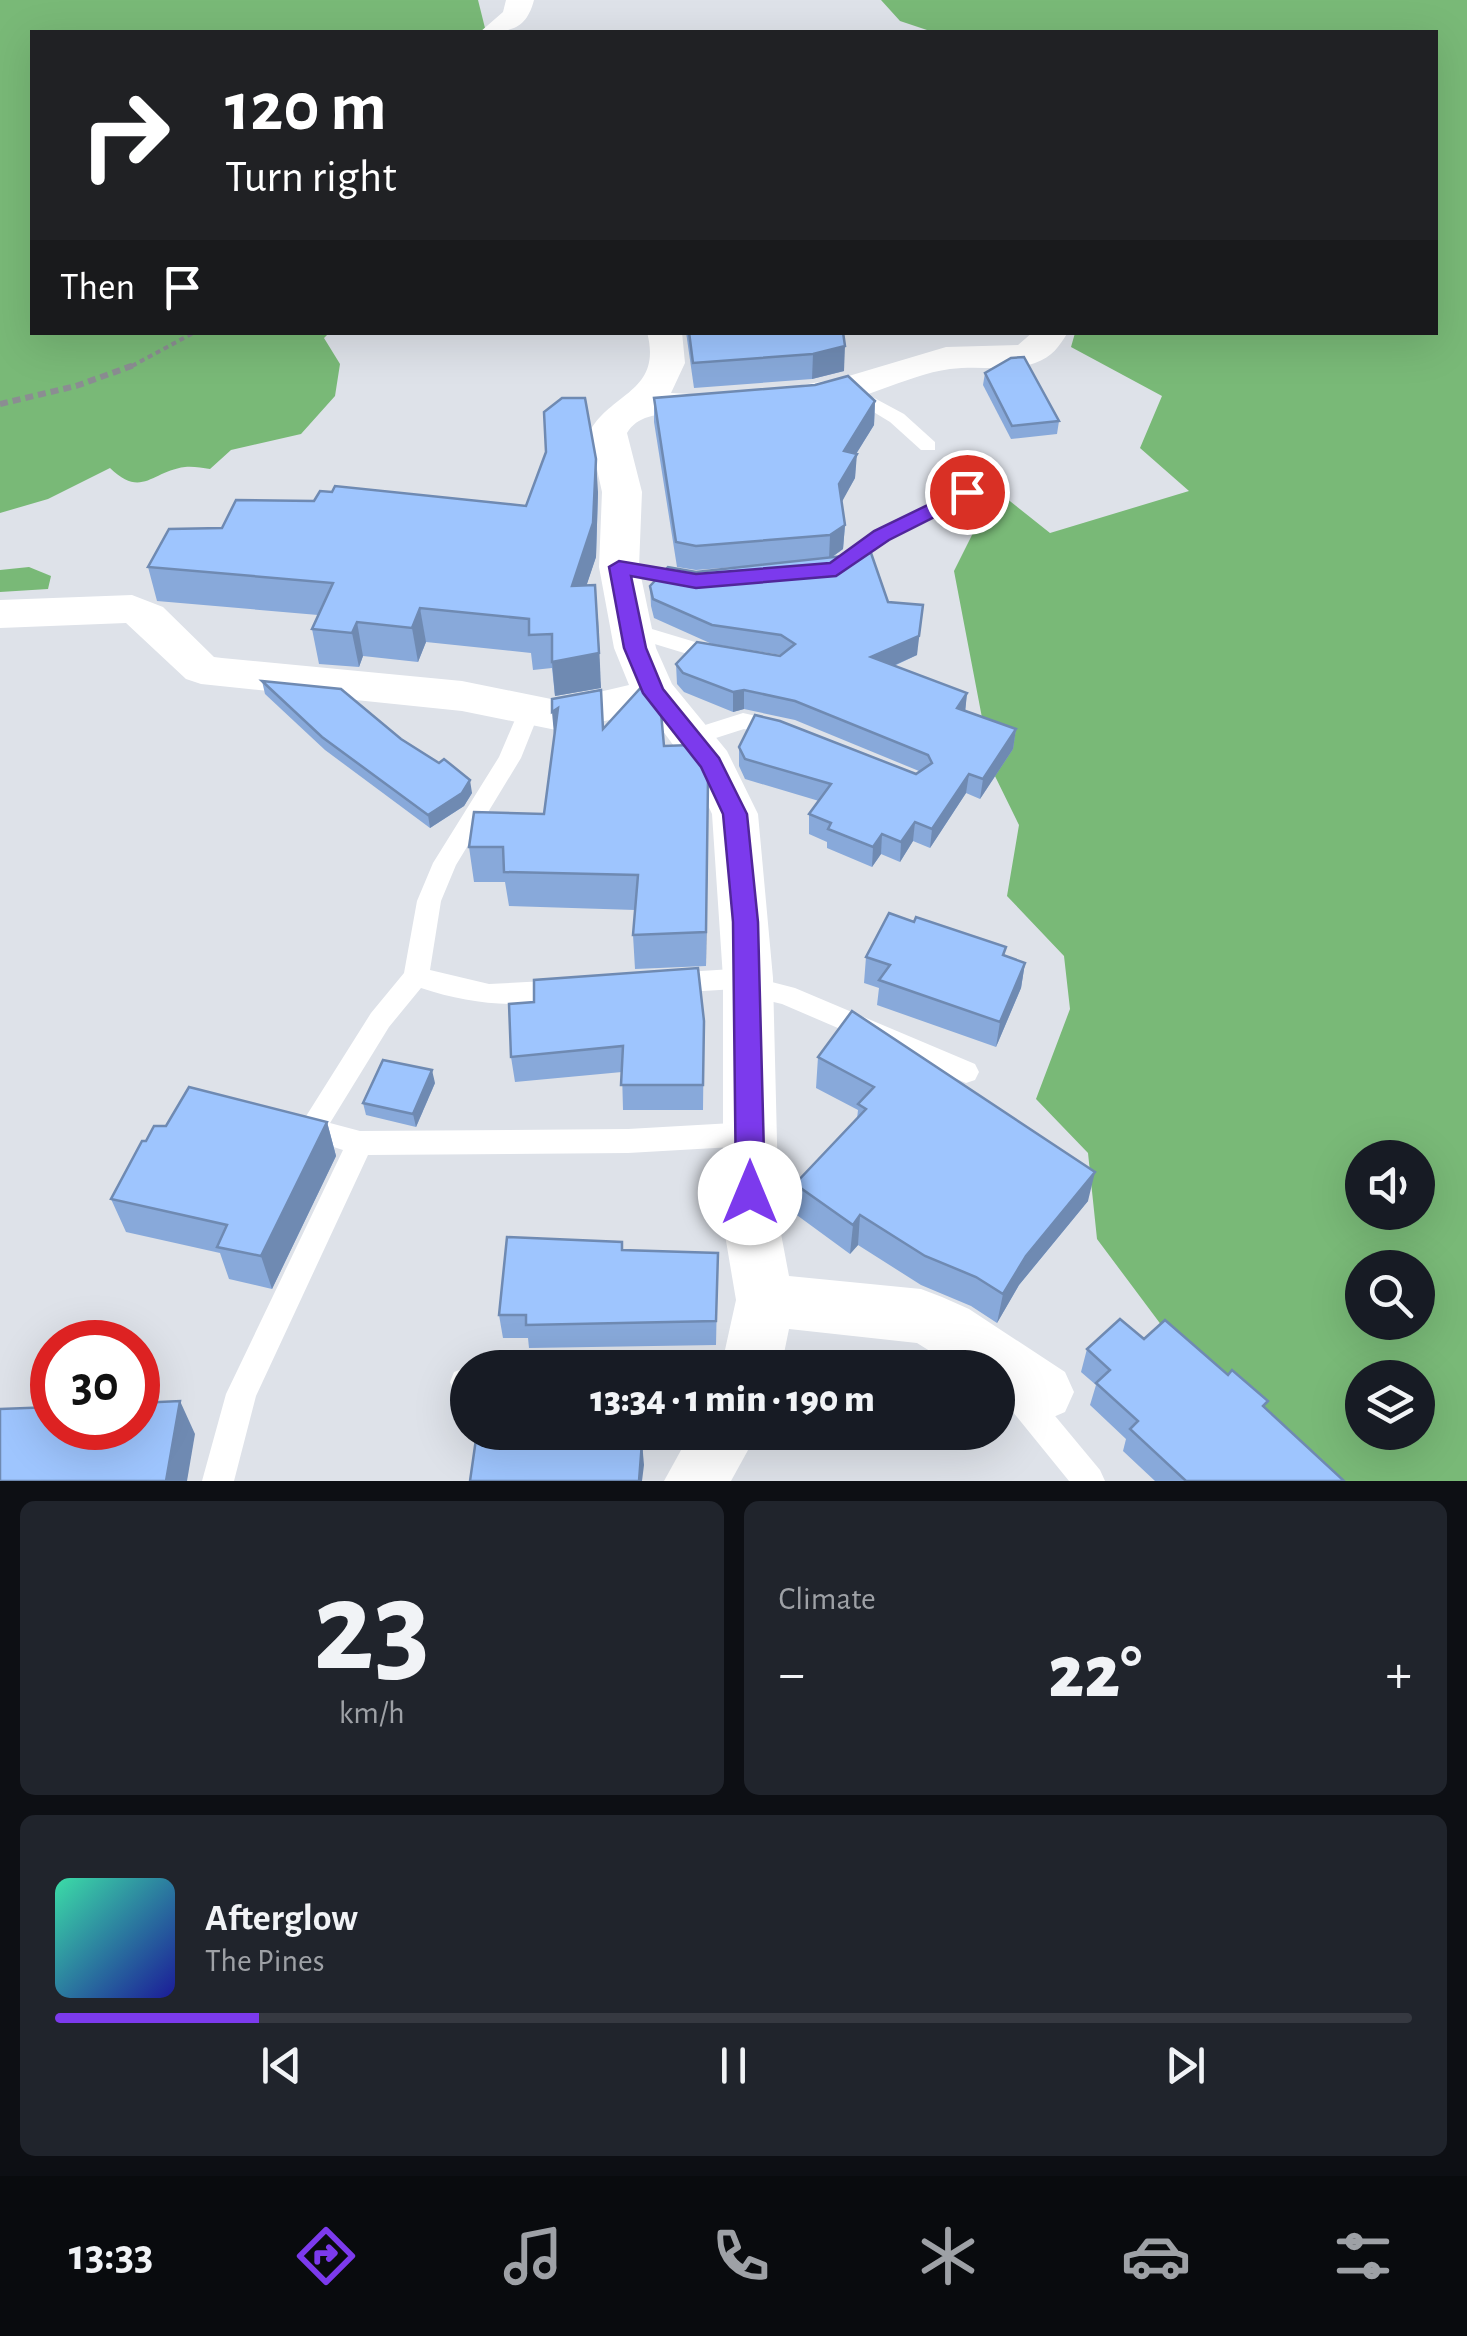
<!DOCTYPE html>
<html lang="en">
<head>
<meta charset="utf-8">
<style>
  :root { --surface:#171b24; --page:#20242c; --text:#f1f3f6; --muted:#9ea1a6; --line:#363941; --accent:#7c3aed }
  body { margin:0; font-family:"Alegreya Sans",sans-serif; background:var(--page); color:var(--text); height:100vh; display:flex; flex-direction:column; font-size:38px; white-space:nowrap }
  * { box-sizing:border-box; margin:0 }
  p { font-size:32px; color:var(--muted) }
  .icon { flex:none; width:55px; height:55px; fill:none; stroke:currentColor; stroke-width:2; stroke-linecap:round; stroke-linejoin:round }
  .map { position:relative; height:1481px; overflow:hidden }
  .panel { display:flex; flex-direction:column; gap:20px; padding:20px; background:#0d0f14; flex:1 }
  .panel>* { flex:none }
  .top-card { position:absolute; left:30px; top:30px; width:1408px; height:305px; border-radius:0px; box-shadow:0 10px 40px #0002; background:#202124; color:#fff; overflow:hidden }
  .buttons { position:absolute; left:1345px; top:1140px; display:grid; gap:20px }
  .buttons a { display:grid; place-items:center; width:90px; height:90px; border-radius:50%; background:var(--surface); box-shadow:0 10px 40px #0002; font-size:50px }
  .speed { position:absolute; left:30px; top:1320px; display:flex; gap:20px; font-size:50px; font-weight:700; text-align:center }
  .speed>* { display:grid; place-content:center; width:130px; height:130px; border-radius:50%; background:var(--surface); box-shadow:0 10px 40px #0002; line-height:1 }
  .speed .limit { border:15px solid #d22; background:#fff; color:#111 }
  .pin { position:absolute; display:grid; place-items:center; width:85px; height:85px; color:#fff; margin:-42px; border:5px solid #fff; border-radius:50%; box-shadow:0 2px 10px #0007 }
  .me { position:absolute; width:110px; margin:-55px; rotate:0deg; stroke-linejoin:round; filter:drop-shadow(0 0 8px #0008) }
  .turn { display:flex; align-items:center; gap:35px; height:210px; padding:0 30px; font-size:45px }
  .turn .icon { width:130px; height:130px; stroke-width:2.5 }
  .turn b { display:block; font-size:70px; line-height:85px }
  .then { display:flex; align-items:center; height:95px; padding:0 30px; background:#0003; gap:20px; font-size:38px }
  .big { font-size:75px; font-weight:800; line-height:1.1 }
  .panel .widget { flex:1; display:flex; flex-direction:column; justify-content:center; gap:15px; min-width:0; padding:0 35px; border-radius:15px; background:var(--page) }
  .panel .dial { align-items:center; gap:0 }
  .dial b { font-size:130px; line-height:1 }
  .song { display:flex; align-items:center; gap:30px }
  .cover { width:120px; height:120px; border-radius:15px; background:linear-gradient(135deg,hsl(160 70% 55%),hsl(240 70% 35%)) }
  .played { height:10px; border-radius:5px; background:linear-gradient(90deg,var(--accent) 15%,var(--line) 15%) }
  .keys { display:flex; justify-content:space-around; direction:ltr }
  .heat { display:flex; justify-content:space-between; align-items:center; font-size:55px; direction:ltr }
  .panel .tiles { flex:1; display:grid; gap:20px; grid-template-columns:1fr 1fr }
  .widget:last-child { grid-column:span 2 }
  .trip { position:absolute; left:450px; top:1350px; width:565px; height:100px; border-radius:50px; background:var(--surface); box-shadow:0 10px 40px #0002; font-weight:800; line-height:100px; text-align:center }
  .tab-bar { display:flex; height:160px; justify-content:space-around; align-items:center; background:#090b0e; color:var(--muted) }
  .tab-bar .icon { width:70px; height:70px }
  .tab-bar .selected { color:var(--accent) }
  .tab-bar b { font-size:45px; color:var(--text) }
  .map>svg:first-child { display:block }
  .forest { fill:#79b977; fill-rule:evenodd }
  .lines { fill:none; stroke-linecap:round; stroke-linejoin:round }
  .path-far1 { stroke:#8b8d92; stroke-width:4; stroke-dasharray:5 4; stroke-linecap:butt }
  .path { stroke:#8b8d92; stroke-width:6; stroke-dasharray:8 5; stroke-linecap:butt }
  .service { fill:#fff; fill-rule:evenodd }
  .minor { fill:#fff; fill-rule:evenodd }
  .wall { fill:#88a9da }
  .shaded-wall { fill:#6f8ab2 }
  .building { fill:#9ec5fe; stroke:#6f8ab2; stroke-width:2.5 }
  .route { fill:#7c3aed; stroke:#51269a; stroke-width:2.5 }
</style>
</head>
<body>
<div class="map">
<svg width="1467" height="1481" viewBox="0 0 1467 1481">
  <rect width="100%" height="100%" fill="#dee2e9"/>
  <g class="forest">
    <path d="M0 0H478L486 32H32V332L329 333 324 338 340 364 335 396 301 434 231 450 210 469C202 468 193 466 185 467 152 471 142 499 110 468L48 499 0 513Z"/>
    <path d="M881 0H1467V1481H1331L1162 1326 1097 1239 1088 1153 1036 1099 1070 1009 1064 956 1007 896 1019 825 992 770 954 571 975 529 1006 498 1050 533 1189 491 1140 448 1162 396 1071 347 1075 333 1435 332V32L930 31 900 21ZM1362 1158H1418V1212H1362ZM1362 1268H1418V1322H1362ZM1362 1378H1418V1432H1362Z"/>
    <path d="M29 567 51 576 48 589 0 592V570Z"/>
  </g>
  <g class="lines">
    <path class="path-far1" d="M132 366 195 332"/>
    <path class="path" d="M0 404 76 386 137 364"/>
    <g class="service">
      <path d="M850 385 904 414 935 442V450H921L890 422 844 394 841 390Z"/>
      <path d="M967 486 977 492 974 496 889 539 850 571 831 577 821 570 875 531Z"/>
      <path d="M619 560 689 573 699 580 689 587 612 572 609 567 612 562Z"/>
      <path d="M632 623 725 651 728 656 717 663 625 635 621 630 625 625Z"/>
      <path d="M528 705 539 713 521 758 456 865 441 901 430 970 489 984 564 980 573 983 577 990 573 997 564 1000C514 1008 469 1004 421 988L389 1027 330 1123 360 1131 628 1129 750 1122 760 1126 764 1134 760 1142 750 1146 628 1153 368 1155 256 1396 234 1481H202L226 1394 343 1150 302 1137 298 1129 371 1013 404 973 417 901 433 863 499 757 520 708Z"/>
      <path d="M743 713 787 723 790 729 779 737 744 729 691 746 680 738 683 732Z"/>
      <path d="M748 968 757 971 760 979 795 988 975 1064 979 1072 975 1080 966 1083 782 1004 739 994 736 989 670 993 661 990 657 983 661 976 670 973Z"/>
      <path d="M465 1368H468V1396L454 1392 450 1382 454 1372Z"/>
      <path d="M1015 1377 1026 1381 1100 1470 1105 1481H1069L1004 1401 1000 1391 1004 1381Z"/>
    </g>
    <g class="minor">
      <path d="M506 0H534C526 31 509 32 480 32L503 12Z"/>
      <path d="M647 332H682L685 363 671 393 727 396 732 404 727 412C697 419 645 402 627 433L642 492 639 567 656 648 672 684 727 751 758 814 773 978 779 1223 789 1276 921 1289 942 1297 969 1309 1065 1372 1074 1392 1065 1412 1044 1421 998 1395V1368H957L917 1343 789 1329 781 1368H721L736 1300 723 1223V978L712 814 691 769 648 711 561 731 462 711 201 684 186 679 126 623 0 628V600L132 595 163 607 214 657 222 658 462 681 561 701 629 685 614 648 599 567 602 492 589 433C610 392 663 393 647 332Z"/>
      <path d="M1033 332H1068C1059 347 1052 357 1035 363 1009 372 978 365 950 369 897 376 840 417 785 404L780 396 785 388 842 378 946 347 1018 345Z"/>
      <path d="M691 1432H758L731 1481H664Z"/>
    </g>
  </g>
  <g class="wall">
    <path d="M686 332H843L844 371 812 379 694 388Z"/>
    <path d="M985 373 1059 421 1057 434 1011 439 983 385Z"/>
    <path d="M654 398 875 401 874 425 856 454 855 478 841 502 845 525 843 549 831 558 888 602 917 655 894 666 967 693 965 711 1016 729 1013 749 980 799 966 793 930 848 913 841 900 862 881 854 872 867 827 848V842L809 834V814L819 801 745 779 739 766V747L916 774 919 771 795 720 744 709 733 712 684 692 677 684 676 664 781 655 712 644 654 618 651 606 650 586 696 572 772 564 696 570 677 567 654 422Z"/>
    <path d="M546 452 598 492 596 557 586 586 601 688 555 696 552 668 533 670 531 653 426 642 418 662 363 656 359 667 319 664 312 629 318 615 157 601 148 567 222 528 526 506Z"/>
    <path d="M262 681 401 739 439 763 472 793 464 806 430 828 325 750 265 694Z"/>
    <path d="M604 728 664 746 708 815 706 966 635 969 633 935 635 910 509 906 505 882H474L469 847 544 814Z"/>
    <path d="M1004 956 1025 963 1021 988 996 1047 877 1005 879 988 864 983 866 957Z"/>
    <path d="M704 1021 703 1110H623L622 1072 515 1082 511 1057Z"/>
    <path d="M818 1057 1088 1201 1019 1285 997 1323 971 1306 921 1285 858 1245 850 1254 794 1213 795 1184 857 1119 858 1110 816 1088Z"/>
    <path d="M435 1083 416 1127 366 1115 363 1103Z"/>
    <path d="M327 1122 336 1156 272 1289 229 1279 220 1253 126 1232 111 1199 146 1141Z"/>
    <path d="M623 1250 718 1253 716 1345 529 1348 528 1338H503L499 1315Z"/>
    <path d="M1144 1339 1265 1408 1344 1481H1155L1123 1451 1126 1439 1090 1405 1096 1385 1081 1372 1087 1349Z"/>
  </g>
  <g class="shaded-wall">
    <path d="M845 346 844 371 812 379 813 354Z"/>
    <path d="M875 401 874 425 843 475 844 451Z"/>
    <path d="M857 454 855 478 838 509 839 484Z"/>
    <path d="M596 459 598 492 596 557 575 620 572 586Z"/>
    <path d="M845 525 843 549 829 559 830 535Z"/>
    <path d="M923 605 917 655 870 676 871 657Z"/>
    <path d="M420 608 426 642 418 662 412 628Z"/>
    <path d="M598 619 601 688 555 696 552 662Z"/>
    <path d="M357 622 363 656 359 667 352 633Z"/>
    <path d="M744 690V709L733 712V692Z"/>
    <path d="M967 693 965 713 957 708Z"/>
    <path d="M558 708 555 746 552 712Z"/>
    <path d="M1016 729 1013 749 980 799 983 779Z"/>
    <path d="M969 774 966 793 930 848 932 829Z"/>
    <path d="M470 780 472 793 464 806 430 828 428 815Z"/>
    <path d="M708 780V815L706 966V932Z"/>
    <path d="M915 822 913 841 900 862 901 842Z"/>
    <path d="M882 834 881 854 872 867 873 847Z"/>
    <path d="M1025 963 1021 988 996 1047 1000 1022Z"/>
    <path d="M432 1070 435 1083 416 1127 413 1114Z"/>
    <path d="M327 1122 336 1156 272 1289 261 1256Z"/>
    <path d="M1095 1172 1088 1201 1019 1285 997 1323 1003 1294 1026 1256Z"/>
    <path d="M860 1215 858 1245 850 1254 853 1225Z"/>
    <path d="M180 1401 195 1434 187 1481H166Z"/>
    <path d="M642 1442 644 1465 642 1481H639Z"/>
  </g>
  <g class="building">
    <path d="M689 332H843L845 346 813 354 693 363Z"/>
    <path d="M1024 357 1059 421 1012 426 985 373 1011 358Z"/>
    <path d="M848 376 875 401 844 451 857 454 839 484 845 525 830 535 696 546 676 542 654 398 815 385Z"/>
    <path d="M562 398H585L596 459 593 523 572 586 595 585 599 653 552 662V634L529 635V619L420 608 412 628 357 622 352 633 312 629 333 583 148 567 169 529 222 528 236 500 314 501 320 491 332 492 335 486 526 506 546 452 544 412Z"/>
    <path d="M871 553 888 602 923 605 919 636 871 657 967 693 957 708 1016 729 983 779 969 774 932 829 915 822 901 842 882 834 873 847 828 829 831 823 809 814 831 784 745 759 739 747 755 715 780 721 916 774 932 763 928 755 795 701 744 690 733 692 683 673 676 664 697 642 780 656 795 644 781 635 712 625 653 599 650 586 668 567 696 572Z"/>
    <path d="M262 681 341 689 401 739 439 763 444 759 470 780 462 793 428 815 322 737Z"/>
    <path d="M646 682 660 701 664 746 691 745 708 780 706 932 633 935 638 875 504 872 503 847H469L474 812 544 814 558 708 552 712V699L601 690 603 729Z"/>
    <path d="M889 913 914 922 916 917 1006 947 1003 955 1025 963 1000 1022 879 980 890 965 866 957Z"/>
    <path d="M698 968 704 1021 703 1085H621L623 1046 511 1057 509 1004 534 1002V980Z"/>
    <path d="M852 1011 1095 1172 1026 1256 1003 1294 976 1277 925 1256 860 1215 853 1225 795 1184 866 1109 858 1104 874 1087 818 1057Z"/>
    <path d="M383 1060 432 1070 413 1114 363 1103Z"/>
    <path d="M189 1087 327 1122 261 1256 217 1247 227 1225 111 1199 142 1141H146L154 1126H166Z"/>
    <path d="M507 1237 622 1242V1250L718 1253 716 1321 526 1325V1315H499Z"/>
    <path d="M1120 1319 1144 1339 1165 1320 1228 1375 1232 1370 1268 1401 1263 1406 1344 1481H1186L1130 1429 1138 1421 1096 1383 1110 1370 1087 1349Z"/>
    <path d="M180 1401 166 1481H0V1409L52 1407V1428H138V1403Z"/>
    <path d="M477 1432H629L628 1442H642L639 1481H470Z"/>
  </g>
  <path class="route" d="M967 486 974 488V497L889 540 836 576 696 588 631 576 646 648 663 689 719 758 747 814 758 922 765 1193 760 1202 750 1205 741 1202 736 1193 733 922 723 814 701 767 643 693 624 648 609 567 619 561 696 574 830 563 874 531Z"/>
</svg>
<div class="buttons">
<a><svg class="icon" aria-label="sound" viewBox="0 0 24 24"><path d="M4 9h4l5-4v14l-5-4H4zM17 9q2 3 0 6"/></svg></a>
<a><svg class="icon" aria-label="search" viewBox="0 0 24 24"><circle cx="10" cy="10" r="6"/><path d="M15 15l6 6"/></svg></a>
<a><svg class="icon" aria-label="layers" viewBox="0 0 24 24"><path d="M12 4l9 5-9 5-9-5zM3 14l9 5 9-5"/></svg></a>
</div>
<div class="speed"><div class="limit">30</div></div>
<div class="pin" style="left:967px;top:492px;background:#d93025"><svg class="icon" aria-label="arrive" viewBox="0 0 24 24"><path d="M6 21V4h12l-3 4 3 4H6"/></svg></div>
<svg class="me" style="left:750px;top:1193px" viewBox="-20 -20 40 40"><circle r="19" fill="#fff"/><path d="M0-13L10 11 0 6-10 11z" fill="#7c3aed"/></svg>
<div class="trip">13:34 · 1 min · 190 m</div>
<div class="top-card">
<div class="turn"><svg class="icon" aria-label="right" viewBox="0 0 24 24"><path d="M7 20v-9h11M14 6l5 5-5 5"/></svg><div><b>120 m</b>Turn right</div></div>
<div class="then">Then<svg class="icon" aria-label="arrive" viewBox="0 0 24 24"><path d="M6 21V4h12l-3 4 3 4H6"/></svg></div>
</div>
</div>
<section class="panel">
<div class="tiles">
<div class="widget dial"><b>23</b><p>km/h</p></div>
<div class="widget"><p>Climate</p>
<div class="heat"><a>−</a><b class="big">22°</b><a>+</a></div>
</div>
<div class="widget">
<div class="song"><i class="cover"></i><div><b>Afterglow</b><p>The Pines</p></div></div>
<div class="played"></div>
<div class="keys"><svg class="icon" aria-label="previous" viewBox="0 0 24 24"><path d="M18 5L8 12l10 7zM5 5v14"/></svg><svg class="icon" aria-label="pause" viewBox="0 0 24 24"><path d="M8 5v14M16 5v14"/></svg><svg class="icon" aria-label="next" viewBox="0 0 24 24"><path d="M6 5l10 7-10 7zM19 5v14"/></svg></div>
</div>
</div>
</section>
<nav class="tab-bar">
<b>13:33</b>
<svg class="icon selected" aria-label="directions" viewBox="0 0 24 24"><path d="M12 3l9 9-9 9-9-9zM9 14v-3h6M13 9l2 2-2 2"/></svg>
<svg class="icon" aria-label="music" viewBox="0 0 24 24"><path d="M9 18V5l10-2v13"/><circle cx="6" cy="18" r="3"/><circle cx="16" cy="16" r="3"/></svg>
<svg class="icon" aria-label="phone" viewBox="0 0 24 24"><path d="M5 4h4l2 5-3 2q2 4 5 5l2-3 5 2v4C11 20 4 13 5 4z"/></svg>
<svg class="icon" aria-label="climate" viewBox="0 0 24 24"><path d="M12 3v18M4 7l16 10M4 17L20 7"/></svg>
<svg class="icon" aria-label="car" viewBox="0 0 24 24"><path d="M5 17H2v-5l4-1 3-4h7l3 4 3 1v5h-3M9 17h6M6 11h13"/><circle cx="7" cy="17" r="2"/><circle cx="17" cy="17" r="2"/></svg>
<svg class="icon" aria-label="filters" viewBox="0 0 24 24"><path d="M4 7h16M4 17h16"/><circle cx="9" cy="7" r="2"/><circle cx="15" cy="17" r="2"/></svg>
</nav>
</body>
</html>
